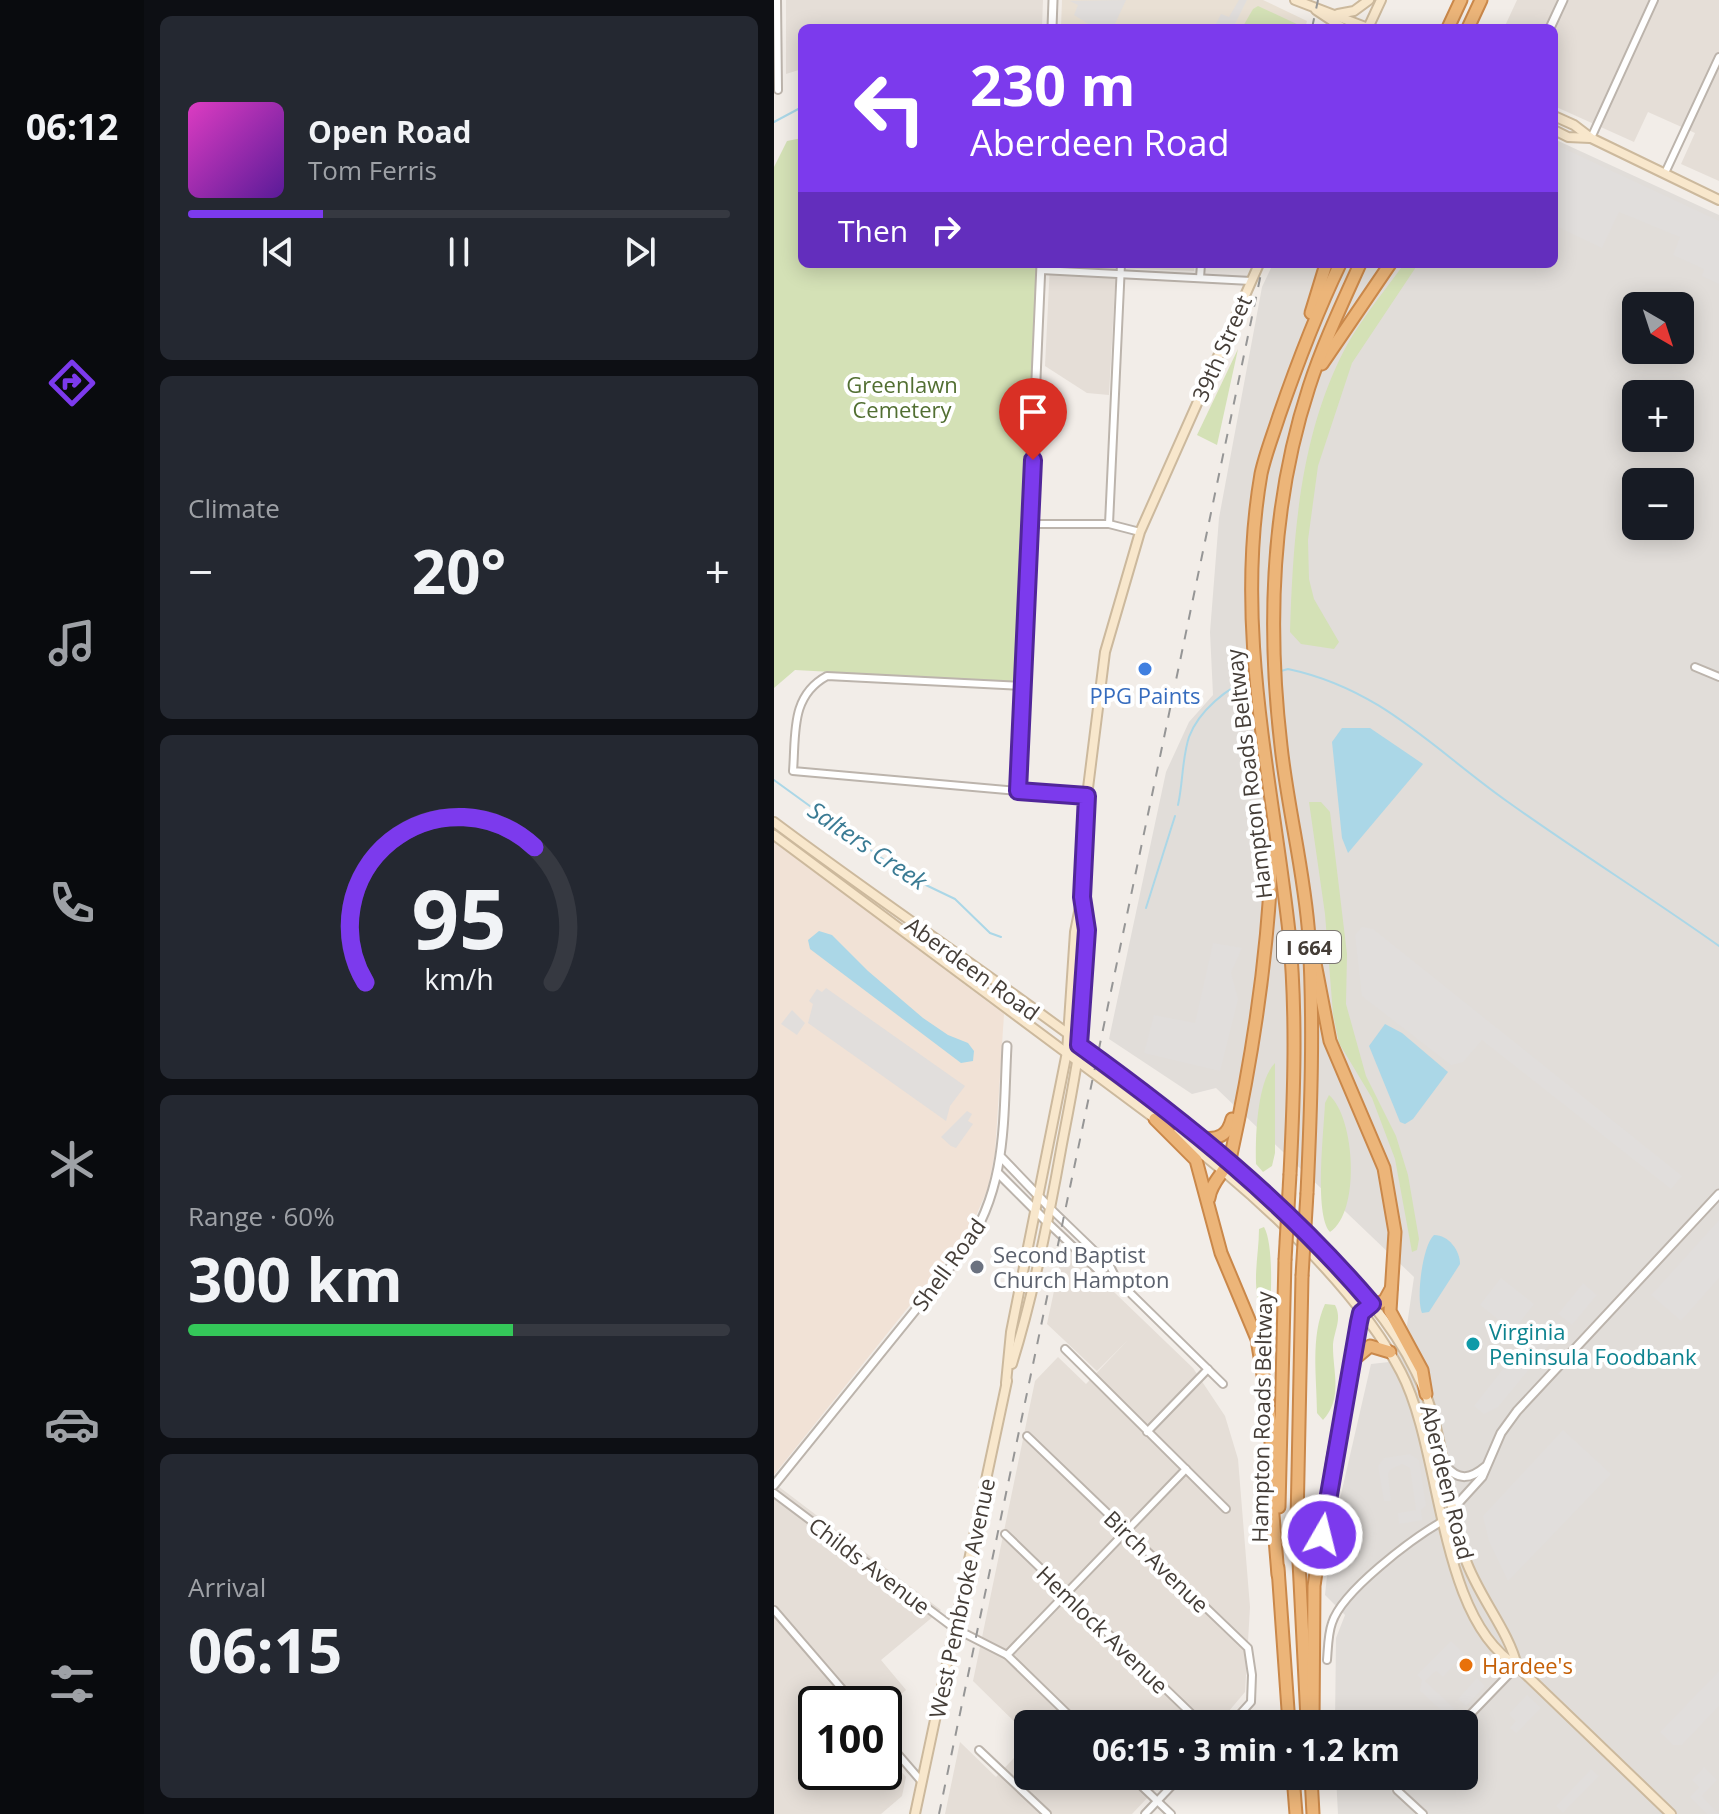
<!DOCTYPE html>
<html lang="en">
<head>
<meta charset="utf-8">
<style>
  :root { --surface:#171b24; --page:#242831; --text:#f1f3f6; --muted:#9ea1a6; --line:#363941; --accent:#7c3aed }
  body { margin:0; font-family:"Open Sans",sans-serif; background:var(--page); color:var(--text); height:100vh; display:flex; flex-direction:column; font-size:30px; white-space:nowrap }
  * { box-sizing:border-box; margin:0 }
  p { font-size:26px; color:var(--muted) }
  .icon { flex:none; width:44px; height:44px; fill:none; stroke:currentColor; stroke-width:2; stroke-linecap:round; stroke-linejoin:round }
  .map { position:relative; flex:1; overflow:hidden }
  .side { display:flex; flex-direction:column; gap:16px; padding:16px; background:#0d0f14; width:630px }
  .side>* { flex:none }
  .guide { position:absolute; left:24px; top:24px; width:760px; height:244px; border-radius:12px; box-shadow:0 4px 20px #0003; background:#7c3aed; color:#fff; overflow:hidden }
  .needle { width:52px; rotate:141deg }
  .tools { position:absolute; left:848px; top:292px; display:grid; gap:16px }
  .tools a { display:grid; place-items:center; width:72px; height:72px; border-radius:12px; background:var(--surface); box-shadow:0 4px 20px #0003; font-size:40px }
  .speed { position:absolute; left:24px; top:1686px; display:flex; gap:16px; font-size:40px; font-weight:700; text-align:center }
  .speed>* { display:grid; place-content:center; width:104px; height:104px; border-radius:50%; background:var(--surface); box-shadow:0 4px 20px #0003; line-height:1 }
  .speed .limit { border:4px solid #111; border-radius:12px; background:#fff; color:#111 }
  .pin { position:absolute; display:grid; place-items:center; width:68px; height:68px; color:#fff; margin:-82px -34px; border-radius:50% 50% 50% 0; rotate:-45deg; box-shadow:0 0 8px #0007 }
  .pin .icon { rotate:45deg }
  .me { position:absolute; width:88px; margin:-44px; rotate:8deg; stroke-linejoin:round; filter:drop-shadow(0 0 6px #0008) }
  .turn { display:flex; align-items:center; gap:28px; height:168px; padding:0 40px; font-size:36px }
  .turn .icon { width:104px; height:104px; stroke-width:2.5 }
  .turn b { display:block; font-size:56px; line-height:68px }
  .then { display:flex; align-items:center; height:76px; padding:0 40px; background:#0003; gap:16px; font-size:30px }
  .big { font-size:60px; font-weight:700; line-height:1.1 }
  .side .widget { flex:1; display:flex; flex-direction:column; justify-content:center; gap:12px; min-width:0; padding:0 28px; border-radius:12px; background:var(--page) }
  .side .dial { align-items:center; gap:0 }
  .dial svg { height:208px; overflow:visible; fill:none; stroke:var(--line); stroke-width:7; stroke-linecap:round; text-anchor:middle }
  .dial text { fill:var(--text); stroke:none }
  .song { display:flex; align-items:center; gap:24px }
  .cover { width:96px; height:96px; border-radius:12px; background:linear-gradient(135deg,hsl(310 70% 55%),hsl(270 70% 35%)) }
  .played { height:8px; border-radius:4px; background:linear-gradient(90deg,var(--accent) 25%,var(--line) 25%) }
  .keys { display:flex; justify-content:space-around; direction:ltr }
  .heat { display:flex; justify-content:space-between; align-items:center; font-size:44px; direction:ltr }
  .charge { height:12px; border-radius:6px; background:linear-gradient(90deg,#34c759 60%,var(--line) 0) }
  .trip { position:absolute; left:240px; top:1710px; width:464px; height:80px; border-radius:12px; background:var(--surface); box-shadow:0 4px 20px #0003; font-weight:700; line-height:80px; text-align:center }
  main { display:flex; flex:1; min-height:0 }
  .dock { display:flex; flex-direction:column; width:144px; justify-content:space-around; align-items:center; background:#090b0e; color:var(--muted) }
  .dock .icon { width:56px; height:56px }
  .dock .active { color:var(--accent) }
  .dock b { font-size:36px; color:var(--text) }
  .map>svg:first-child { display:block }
  .residential { fill:#e5ded7 }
  .commercial { fill:#f1e2d6 }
  .industrial { fill:#e1ddd9; fill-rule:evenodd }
  .education { fill:#e9e0d4 }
  .green { fill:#d4e1b6 }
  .parking { fill:#e1dedc }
  .water { fill:#abd7e7 }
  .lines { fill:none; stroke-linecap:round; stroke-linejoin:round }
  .stream { stroke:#abd7e7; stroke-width:2 }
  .minor-casing { stroke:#bcb4ac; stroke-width:10 }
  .tertiary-casing { stroke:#bcb4ac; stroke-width:11 }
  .secondary-casing { stroke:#ccb99d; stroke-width:12 }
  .motorway-casing { stroke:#ca884a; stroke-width:15 }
  .minor { stroke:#fff; stroke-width:6 }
  .tertiary { stroke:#fff; stroke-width:7 }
  .secondary { stroke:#f8e7cc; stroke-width:8 }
  .motorway { stroke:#ecb579; stroke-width:11 }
  .rail { stroke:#969696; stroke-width:2; stroke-dasharray:10 10; stroke-linecap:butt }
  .motorway-bridge-casing { stroke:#ca884a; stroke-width:15; stroke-linecap:butt }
  .motorway-bridge { stroke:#ecb579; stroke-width:11 }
  .route-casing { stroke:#51269a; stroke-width:20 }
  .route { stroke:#7c3aed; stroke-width:14 }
  .shop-dot { fill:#3f7fe0; stroke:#fff; stroke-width:3 }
  .worship-dot { fill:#6b7280; stroke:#fff; stroke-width:3 }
  .culture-dot { fill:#0f9aa8; stroke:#fff; stroke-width:3 }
  .food-dot { fill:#e8710a; stroke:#fff; stroke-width:3 }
  .labels { text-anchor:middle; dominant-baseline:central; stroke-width:8; stroke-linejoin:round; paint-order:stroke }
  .shield { fill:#fff; stroke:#7c7773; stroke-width:2 }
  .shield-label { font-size:20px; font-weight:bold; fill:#443d37 }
  .street-label { font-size:22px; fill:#443d37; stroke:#fff }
  .park-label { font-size:22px; fill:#526f32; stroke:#fff }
  .shop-label { font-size:22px; fill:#366cbe; stroke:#fff }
  .worship-label { font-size:22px; fill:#5b616d; stroke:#fff; text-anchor:start }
  .culture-label { font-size:22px; fill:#0d838f; stroke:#fff; text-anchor:start }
  .food-label { font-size:22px; fill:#c56008; stroke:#fff; text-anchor:start }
  .water-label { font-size:24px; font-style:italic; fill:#3a7b94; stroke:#fff }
</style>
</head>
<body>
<main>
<nav class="dock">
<b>06:12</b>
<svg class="icon active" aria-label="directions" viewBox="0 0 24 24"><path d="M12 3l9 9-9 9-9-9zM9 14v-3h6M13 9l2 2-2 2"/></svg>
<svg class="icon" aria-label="music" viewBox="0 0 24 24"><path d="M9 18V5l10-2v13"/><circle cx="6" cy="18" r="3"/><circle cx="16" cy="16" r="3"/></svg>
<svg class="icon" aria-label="phone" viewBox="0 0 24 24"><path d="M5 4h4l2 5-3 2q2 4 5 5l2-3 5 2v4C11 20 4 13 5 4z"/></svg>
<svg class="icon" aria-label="climate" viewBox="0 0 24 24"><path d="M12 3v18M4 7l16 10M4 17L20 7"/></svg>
<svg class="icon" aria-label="car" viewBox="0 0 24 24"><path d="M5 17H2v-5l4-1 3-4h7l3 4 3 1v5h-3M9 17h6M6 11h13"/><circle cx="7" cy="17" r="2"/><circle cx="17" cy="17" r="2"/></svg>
<svg class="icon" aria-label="filters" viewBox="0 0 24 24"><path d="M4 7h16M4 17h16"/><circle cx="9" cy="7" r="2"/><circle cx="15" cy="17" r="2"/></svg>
</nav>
<section class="side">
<div class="widget">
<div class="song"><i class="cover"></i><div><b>Open Road</b><p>Tom Ferris</p></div></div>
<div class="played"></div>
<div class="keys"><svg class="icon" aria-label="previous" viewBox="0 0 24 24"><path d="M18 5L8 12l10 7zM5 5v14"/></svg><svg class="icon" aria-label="pause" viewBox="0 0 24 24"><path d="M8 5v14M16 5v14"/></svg><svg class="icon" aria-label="next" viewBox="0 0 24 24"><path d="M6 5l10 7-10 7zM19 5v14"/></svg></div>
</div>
<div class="widget"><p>Climate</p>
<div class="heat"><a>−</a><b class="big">20°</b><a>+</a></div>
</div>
<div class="widget dial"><svg viewBox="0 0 100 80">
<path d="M14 69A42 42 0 1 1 86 69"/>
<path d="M14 69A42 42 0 0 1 79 17" stroke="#7c3aed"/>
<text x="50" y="56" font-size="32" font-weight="700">95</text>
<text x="50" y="72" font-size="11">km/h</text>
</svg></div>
<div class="widget"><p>Range · 60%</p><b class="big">300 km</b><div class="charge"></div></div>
<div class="widget"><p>Arrival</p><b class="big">06:15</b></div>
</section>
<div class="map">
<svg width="945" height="1814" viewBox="0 0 945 1814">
  <rect width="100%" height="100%" fill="#f2ede8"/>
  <g class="residential">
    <path d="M12 0H269L268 28H28V69L12 74Z"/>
    <path d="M743 0H945V181L907 164 921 133 874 112 860 142 780 106V28H730Z"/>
    <path d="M276 264H421L420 271 342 268 335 395 313 393 271 366Z"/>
    <path d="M290 1244 419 1368 451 1416 464 1459 476 1607 471 1692 444 1724H254V1735L199 1681 261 1381 284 1357 312 1384 354 1340 323 1371 273 1324Z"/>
    <path d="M0 1483 167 1610 107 1660 132 1690 110 1709V1704H42V1772H110V1752L132 1777 128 1796 107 1814H0Z"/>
    <path d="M186 1742 222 1777 254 1743V1776H394L358 1814H171Z"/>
  </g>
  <path class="commercial" d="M0 842 230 1014 221 1153 214 1188 201 1218 180 1250 0 1475Z"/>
  <path class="industrial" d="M780 139 945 215V1814H564L562 1776H690V1724H561L562 1638 571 1615 551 1595 557 1538 597 1364 615 1362 632 1332 640 1277 442 1088 418 1094 335 1039 392 772 415 722 439 695 436 632 445 518 488 287 499 264H780ZM862 306H906V350H862ZM862 394H906V438H862ZM862 482H906V526H862Z"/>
  <path class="education" d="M288 0H489L533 21 531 28H287Z"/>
  <g class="green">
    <path d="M484 6 527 26 526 28H468L479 9Z"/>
    <path d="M28 138V264H263L246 682 21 670 0 688V167L13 141Z"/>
    <path d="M630 264H644L578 363 544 466 534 540 535 579 540 599 565 642 560 649 527 644 516 632C519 535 526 432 573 345 589 317 611 290 630 264Z"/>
    <path d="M464 349 443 445 423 435Z"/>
    <path d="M535 802H547L556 812 573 954 572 1004 592 1076 622 1136 634 1175 645 1239 643 1250 638 1252 621 1159 598 1098 565 1043 559 1014 551 914Z"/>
    <path d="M501 1063V1153L498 1166 489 1172 482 1164C481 1138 483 1081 501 1063Z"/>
    <path d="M555 1095C581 1117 587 1212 556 1232 540 1214 550 1130 551 1103Z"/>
    <path d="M490 1227C499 1242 498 1295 495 1312L489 1315C476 1286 485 1258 485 1229Z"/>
    <path d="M551 1304 561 1305C569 1320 559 1332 559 1347 559 1372 569 1399 549 1420L543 1413C543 1378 536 1337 551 1304Z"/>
  </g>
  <g class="parking">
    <path d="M352 0 339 28H321L300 15 304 5 296 1Z"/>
    <path d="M465 0H473L459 28H440L447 14 455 17Z"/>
    <path d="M780 144 945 221V284L928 276 930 269 899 255 906 237 845 212 828 248 780 225Z"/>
    <path d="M588 927 599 929 908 1176 897 1189 708 1040 689 1062 677 1065 588 996 581 935Z"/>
    <path d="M439 943 468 948 457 973 464 999 446 1071 370 1053 380 1015 421 1023Z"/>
    <path d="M52 988 191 1086 176 1106 172 1121 34 1023 39 1004 35 1001 43 989 48 992Z"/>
    <path d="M18 1010 31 1023 23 1035 7 1024Z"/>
    <path d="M193 1111 198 1114 194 1121 199 1124 182 1148 177 1146 167 1137Z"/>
    <path d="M945 1220V1278L907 1321 877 1295Z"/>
    <path d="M727 1278 760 1304 739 1331 706 1305Z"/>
    <path d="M809 1283 823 1295 798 1325 784 1314Z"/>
    <path d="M763 1326 780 1339 724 1407 710 1414 700 1406Z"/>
    <path d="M789 1430 837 1474 734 1581 715 1541 709 1516Z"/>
    <path d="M636 1454 645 1460 652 1506 647 1510 648 1520 625 1524 624 1513 642 1510 636 1468 628 1464 617 1469 614 1474 617 1501H610L604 1466 610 1458Z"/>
    <path d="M677 1641 691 1654 669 1677 662 1671 651 1681 680 1708 673 1716 646 1691 648 1680 643 1675Z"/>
    <path d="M945 1671V1706L908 1745H899L886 1732Z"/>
    <path d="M703 1678 711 1686 692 1706 684 1699Z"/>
    <path d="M753 1695 767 1708 742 1733 736 1728 742 1721 735 1714Z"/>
    <path d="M930 1767 943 1780 928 1796 945 1814H933L916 1797 925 1787 918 1780Z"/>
    <path d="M817 1769 825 1776 789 1813 782 1806Z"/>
  </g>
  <g class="water">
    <path d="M568 728H596L649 764 574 853 568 838 558 742Z"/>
    <path d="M45 931 58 935 94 971 149 1018 174 1035 194 1043 200 1051 199 1061 187 1063 36 949 34 940Z"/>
    <path d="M611 1024 628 1033 674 1072 639 1119 631 1124 626 1122 595 1046Z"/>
    <path d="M660 1235C675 1235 686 1251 686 1264L655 1312 648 1313C642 1299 648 1246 660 1235Z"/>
  </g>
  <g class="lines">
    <g class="stream">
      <path d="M0 122 28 107"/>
      <path d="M507 671 514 669C608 689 659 749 734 802 804 852 876 897 945 946"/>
      <path d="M0 780 131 875 181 899 216 933 227 937"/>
      <path d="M404 805C409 783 408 758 415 737 424 712 454 686 478 679"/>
      <path d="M372 908 401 816"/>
    </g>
    <g class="minor-casing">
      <g id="minor">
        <path d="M3 0 4 90"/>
        <path d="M817 138 880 0"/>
        <path d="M891 173 945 57"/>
        <path d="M267 270 477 281"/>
        <path d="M426 278 427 264"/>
        <path d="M257 524H335L366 532"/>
        <path d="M335 524 347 264"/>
        <path d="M921 667 945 677"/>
        <path d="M244 791 19 771C22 734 16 696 53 676L249 686"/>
        <path d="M276 1208 336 1266 343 1280 449 1384"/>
        <path d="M273 1222 329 1275 343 1280"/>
        <path d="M291 1349 452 1509"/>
        <path d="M373 1432 434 1369"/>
        <path d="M253 1436 474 1648 478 1675 477 1702 457 1724"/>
        <path d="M0 1493 180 1628 233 1655 304 1724"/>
        <path d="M231 1534 428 1724"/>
        <path d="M0 1610 81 1704"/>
        <path d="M233 1655 412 1469"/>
        <path d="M553 1660C554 1648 554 1634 558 1623 568 1591 638 1539 667 1522"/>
        <path d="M687 1724 743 1666"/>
        <path d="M110 1738 148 1782"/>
        <path d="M205 1750 273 1814"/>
        <path d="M357 1776 397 1814"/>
        <path d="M637 1776 623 1790 649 1814"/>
        <path d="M371 1814 407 1776"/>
      </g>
    </g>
    <g class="tertiary-casing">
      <g id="tertiary">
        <path d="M278 28 279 0"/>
        <path d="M776 28 789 0"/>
        <path d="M267 264 244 791 313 796"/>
        <path d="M228 1158 276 1208"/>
        <path d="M225 1174 273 1222"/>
        <path d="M672 1466C684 1481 697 1479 711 1467"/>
        <path d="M0 1485 190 1250C234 1188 229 1119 233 1046"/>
        <path d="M667 1522 708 1477 727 1433 743 1411 945 1194"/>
      </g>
    </g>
    <g class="secondary-casing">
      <g id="secondary">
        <path d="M521 0 594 28"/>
        <path d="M542 10 569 28"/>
        <path d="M564 14 580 11 595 0"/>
        <path d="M594 28 607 0"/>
        <path d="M780 116 800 125 817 138 945 200"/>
        <path d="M780 130 794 137 816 138"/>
        <path d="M0 822C181 958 379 1078 538 1240 578 1280 617 1320 642 1372 672 1431 670 1497 691 1558 704 1596 735 1631 743 1666"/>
        <path d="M0 835 384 1121"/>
        <path d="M402 1134C479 1191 582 1286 627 1372 669 1452 663 1617 743 1666L897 1814"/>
        <path d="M238 1364C260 1293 275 1218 288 1144 303 1066 321 981 309 902"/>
        <path d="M232 1383 237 1332 293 1052 301 932 308 897 313 796 331 652 366 532 485 264"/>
        <path d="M141 1814 233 1381"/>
      </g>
    </g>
    <g class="motorway-casing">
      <g id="motorway">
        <path d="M674 28 687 0"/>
        <path d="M694 28 707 0"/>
        <path d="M537 313 552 264"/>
        <path d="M548 364 616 264"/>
        <path d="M540 958 556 1041 610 1168 621 1232 616 1311 648 1370 652 1394"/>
        <path d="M381 1119 422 1160 447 1253 483 1339 497 1424V1491L504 1575"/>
        <path d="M429 1138C445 1140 454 1135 458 1119"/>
        <path d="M516 1174C520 1094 523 1012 515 932 498 779 460 629 487 474 491 455 499 435 505 416 523 364 542 314 566 264"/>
        <path d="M533 1193C537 1108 540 1023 535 938 531 874 514 811 507 746 493 626 497 503 535 387 549 344 568 304 586 264"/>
        <path d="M435 1198C437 1181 453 1171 457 1155 479 1055 494 954 498 853"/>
        <path d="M528 1276 523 1522 533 1719"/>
        <path d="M578 1361 596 1346 616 1352"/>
        <path d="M505 1507 511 1260"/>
        <path d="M504 1568 515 1724"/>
        <path d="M539 1724 540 1586 559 1459 587 1313 611 1300 617 1289"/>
        <path d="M519 1776 522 1814"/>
        <path d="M537 1776 539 1814"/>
      </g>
    </g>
    <use href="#minor" class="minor"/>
    <use href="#tertiary" class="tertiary"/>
    <use href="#secondary" class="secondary"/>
    <use href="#motorway" class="motorway"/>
    <g class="rail">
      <path d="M538 28 544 0"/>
      <path d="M165 1814 489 264"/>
    </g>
    <g class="motorway-bridge-casing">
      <g id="motorway-bridge">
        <path d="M511 1260 516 1174"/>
        <path d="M528 1276 533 1193"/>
      </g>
    </g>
    <use href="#motorway-bridge" class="motorway-bridge"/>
  </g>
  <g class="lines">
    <g class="route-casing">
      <path id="route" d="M259 460 244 791 313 796 308 897 313 930 305 1045C412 1122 512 1203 598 1304L587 1313 585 1322 548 1535"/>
    </g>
    <use href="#route" class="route"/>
  </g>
  <circle class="shop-dot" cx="371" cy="669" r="8"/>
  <circle class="worship-dot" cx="203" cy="1267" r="8"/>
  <circle class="culture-dot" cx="699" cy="1344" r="8"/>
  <circle class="food-dot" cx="692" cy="1665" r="8"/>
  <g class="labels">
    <rect class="shield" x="503" y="931" width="64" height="32" rx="6"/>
    <g class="shield-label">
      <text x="535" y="947">I 664</text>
    </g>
    <g class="street-label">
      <text transform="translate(447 348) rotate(-66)">39th Street</text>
      <text transform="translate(474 774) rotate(-97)">Hampton Roads Beltway</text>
      <text transform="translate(199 968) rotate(36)">Aberdeen Road</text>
      <text transform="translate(174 1264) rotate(-54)">Shell Road</text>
      <text transform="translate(487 1417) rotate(-89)">Hampton Roads Beltway</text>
      <text transform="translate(674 1482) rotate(76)">Aberdeen Road</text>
      <text transform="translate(383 1561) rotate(44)">Birch Avenue</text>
      <text transform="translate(96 1565) rotate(37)">Childs Avenue</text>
      <text transform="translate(187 1598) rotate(-78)">West Pembroke Avenue</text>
      <text transform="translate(329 1629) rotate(44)">Hemlock Avenue</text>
    </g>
    <g class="park-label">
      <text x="128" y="384">Greenlawn<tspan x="128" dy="25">Cemetery</tspan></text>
    </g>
    <g class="shop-label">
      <text x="371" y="695">PPG Paints</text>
    </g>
    <g class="worship-label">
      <text x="219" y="1254">Second Baptist<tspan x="219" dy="25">Church Hampton</tspan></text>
    </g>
    <g class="culture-label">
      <text x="715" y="1331">Virginia<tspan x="715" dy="25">Peninsula Foodbank</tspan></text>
    </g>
    <g class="food-label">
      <text x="708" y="1665">Hardee's</text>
    </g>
    <g class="water-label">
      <text transform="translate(94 845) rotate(34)">Salters Creek</text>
    </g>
  </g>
</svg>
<div class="tools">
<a><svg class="needle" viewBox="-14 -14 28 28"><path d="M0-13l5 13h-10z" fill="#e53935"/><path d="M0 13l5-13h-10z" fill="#9ea1a6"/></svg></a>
<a>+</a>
<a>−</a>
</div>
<div class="speed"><div class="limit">100</div></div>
<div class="pin" style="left:259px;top:460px;background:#d93025"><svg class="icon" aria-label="arrive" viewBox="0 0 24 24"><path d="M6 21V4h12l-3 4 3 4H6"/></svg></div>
<svg class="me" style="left:548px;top:1535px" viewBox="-20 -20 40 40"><circle r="17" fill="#7c3aed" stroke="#fff" stroke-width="3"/><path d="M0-11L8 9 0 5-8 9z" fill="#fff"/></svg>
<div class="trip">06:15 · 3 min · 1.2 km</div>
<div class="guide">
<div class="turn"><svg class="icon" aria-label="left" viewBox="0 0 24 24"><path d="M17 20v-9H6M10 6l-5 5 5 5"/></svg><div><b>230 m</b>Aberdeen Road</div></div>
<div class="then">Then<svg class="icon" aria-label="right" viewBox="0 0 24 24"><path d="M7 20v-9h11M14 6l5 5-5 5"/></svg></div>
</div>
</div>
</main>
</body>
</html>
